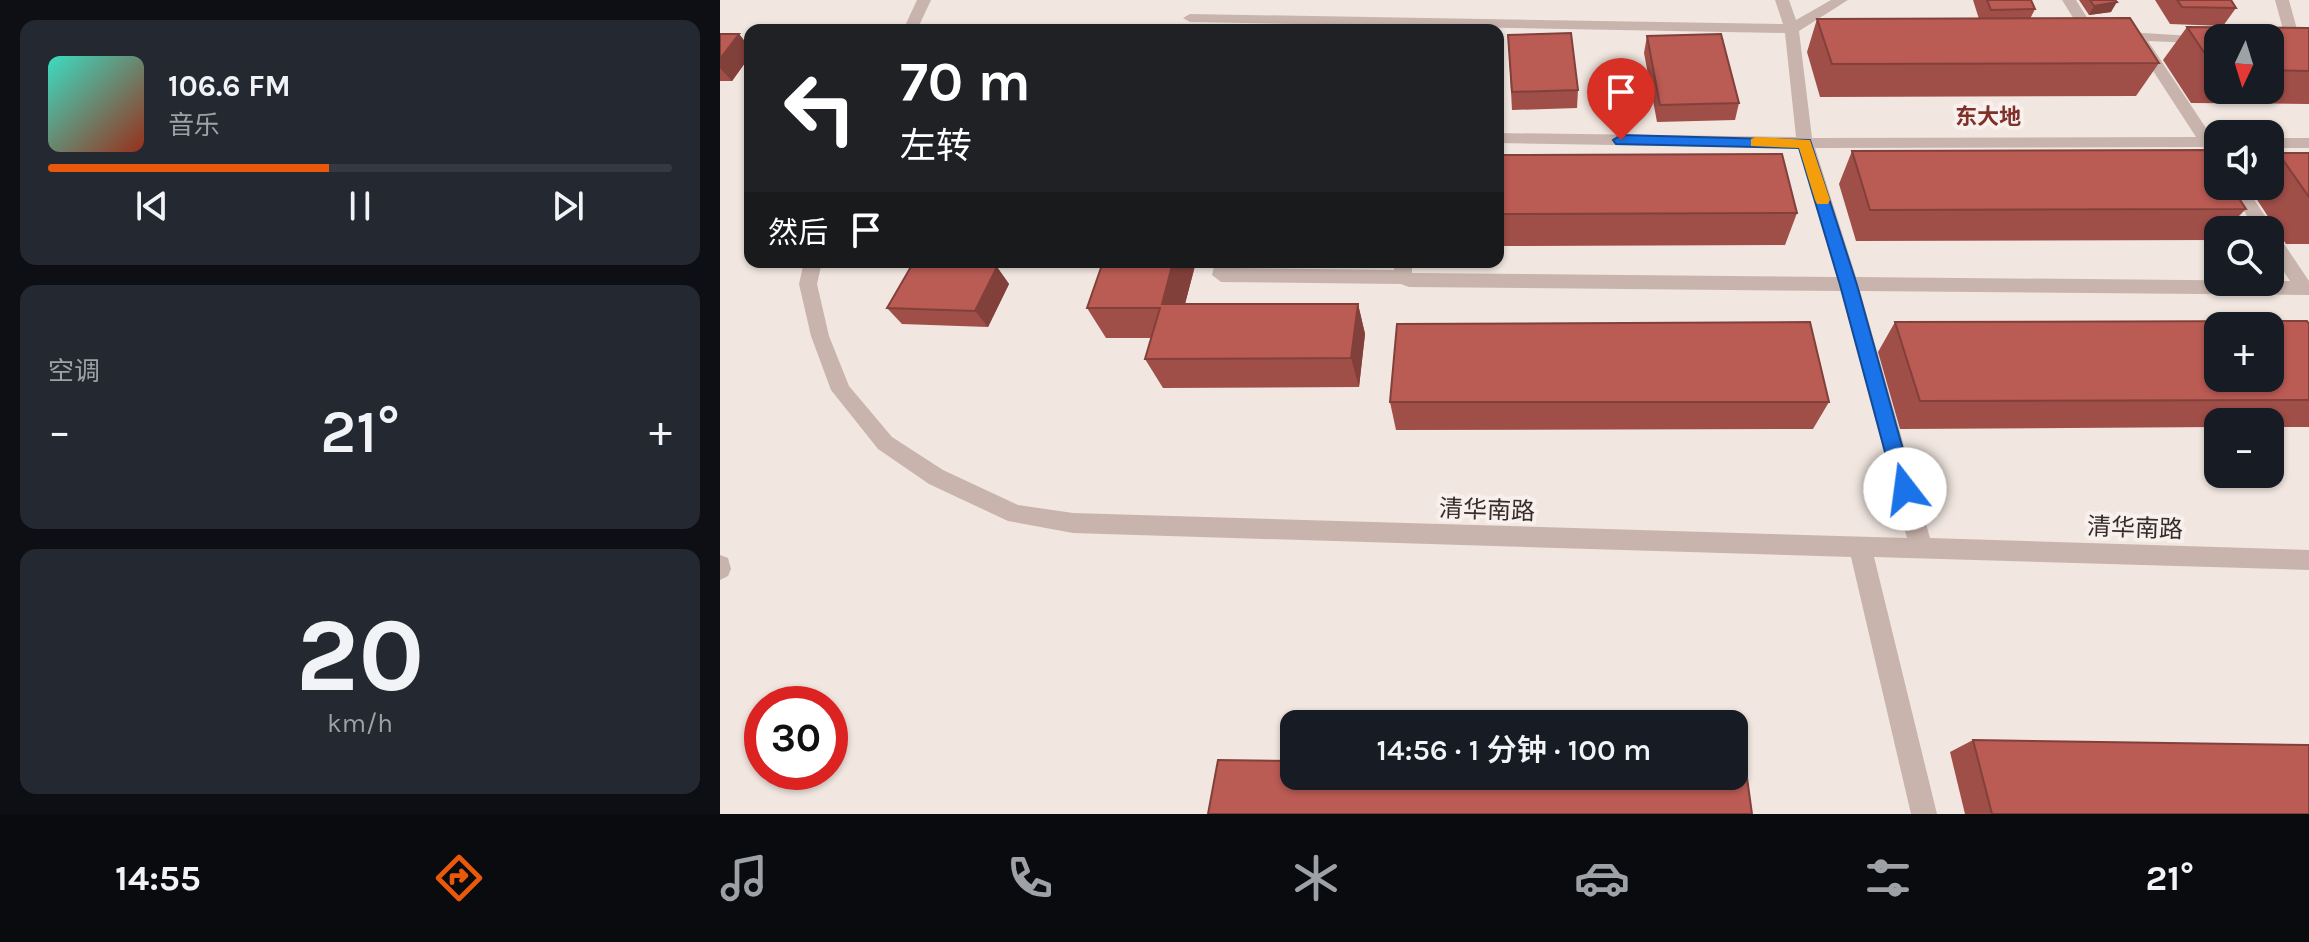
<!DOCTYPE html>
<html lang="zh">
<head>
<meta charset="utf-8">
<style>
  :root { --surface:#171b24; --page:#242831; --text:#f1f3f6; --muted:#9ea1a6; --line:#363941; --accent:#ea580c }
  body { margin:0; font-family:Karla,"Noto Sans SC",sans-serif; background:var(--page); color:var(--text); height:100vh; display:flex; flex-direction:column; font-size:30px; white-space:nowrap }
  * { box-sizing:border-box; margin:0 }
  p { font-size:26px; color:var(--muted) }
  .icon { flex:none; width:44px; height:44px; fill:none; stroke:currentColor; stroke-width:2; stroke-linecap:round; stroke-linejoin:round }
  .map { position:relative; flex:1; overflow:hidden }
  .drawer { display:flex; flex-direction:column; gap:20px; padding:20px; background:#0d0f14; width:720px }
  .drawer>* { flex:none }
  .top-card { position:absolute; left:24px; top:24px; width:760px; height:244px; border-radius:16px; box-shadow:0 2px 6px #0004; background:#202124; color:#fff; overflow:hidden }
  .needle { width:52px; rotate:184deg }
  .fabs { position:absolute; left:1484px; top:24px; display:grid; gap:16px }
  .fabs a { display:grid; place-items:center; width:80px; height:80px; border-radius:16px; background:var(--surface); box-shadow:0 2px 6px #0004; font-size:40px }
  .speed { position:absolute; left:24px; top:686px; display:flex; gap:16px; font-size:40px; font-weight:700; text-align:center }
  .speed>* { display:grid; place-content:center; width:104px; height:104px; border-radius:50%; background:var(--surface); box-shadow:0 2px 6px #0004; line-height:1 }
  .speed .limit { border:12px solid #d22; background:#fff; color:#111 }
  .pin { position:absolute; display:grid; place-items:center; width:68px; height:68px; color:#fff; margin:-82px -34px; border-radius:50% 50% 50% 0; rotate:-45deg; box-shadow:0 0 8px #0007 }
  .pin .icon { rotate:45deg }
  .me { position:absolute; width:88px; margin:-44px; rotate:345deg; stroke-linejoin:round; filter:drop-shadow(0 0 6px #0008) }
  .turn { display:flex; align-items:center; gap:28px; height:168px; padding:0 24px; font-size:36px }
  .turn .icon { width:104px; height:104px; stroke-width:2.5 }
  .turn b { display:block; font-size:56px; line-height:68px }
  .then { display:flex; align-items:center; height:76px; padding:0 24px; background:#0003; gap:16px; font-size:30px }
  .big { font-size:60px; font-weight:600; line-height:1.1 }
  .drawer .widget { flex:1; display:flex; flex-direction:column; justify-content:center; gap:12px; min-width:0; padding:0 28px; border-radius:16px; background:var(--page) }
  .drawer .dial { align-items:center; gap:0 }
  .dial b { font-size:104px; line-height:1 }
  .song { display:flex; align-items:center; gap:24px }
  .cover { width:96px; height:96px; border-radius:12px; background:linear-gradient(135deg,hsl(170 70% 55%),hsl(10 70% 35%)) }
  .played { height:8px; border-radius:4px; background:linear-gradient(90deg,var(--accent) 45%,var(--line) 45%) }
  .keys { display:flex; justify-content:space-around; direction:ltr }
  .heat { display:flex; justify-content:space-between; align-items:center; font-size:44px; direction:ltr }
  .trip { position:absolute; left:560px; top:710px; width:468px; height:80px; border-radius:16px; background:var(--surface); box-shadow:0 2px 6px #0004; font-weight:600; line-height:80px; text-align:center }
  .tabs { display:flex; height:128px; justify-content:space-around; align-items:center; background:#090b0e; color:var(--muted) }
  .tabs .icon { width:56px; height:56px }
  .tabs .active { color:var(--accent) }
  .tabs b { font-size:36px; color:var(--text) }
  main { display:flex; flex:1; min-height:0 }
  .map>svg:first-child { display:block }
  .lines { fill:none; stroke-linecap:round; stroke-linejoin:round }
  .minor { fill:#c8b4ac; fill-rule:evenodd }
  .wall { fill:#a04e48; fill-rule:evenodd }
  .shaded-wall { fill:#82403b }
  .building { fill:#ba5b54; stroke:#82403b; stroke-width:2; fill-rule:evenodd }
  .route { fill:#1a73e8; stroke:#114b97; stroke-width:2 }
  .slow { fill:#f59e0b }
  .labels { text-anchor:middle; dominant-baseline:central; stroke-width:8; stroke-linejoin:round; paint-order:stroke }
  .far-neighbourhood-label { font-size:22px; font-weight:bold; fill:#7e302b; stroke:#f8f0ec }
  .street-label { font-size:24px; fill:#372c2b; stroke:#f8f0ec }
</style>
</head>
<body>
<main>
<section class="drawer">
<div class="widget">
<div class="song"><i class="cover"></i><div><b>106.6 FM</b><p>音乐</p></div></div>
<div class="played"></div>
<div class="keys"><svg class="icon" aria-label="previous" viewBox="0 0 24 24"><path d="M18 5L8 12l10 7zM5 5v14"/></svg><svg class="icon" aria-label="pause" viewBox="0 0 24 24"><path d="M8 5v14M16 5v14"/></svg><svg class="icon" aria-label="next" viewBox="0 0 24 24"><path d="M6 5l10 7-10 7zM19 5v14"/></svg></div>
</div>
<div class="widget"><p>空调</p>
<div class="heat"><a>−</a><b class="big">21°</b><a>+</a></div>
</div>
<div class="widget dial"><b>20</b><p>km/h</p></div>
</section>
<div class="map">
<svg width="1589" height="814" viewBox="0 0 1589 814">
  <rect width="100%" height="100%" fill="#f1e6e0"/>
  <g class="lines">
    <g class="minor">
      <path d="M197 0H211L197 30H183Z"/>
      <path d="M1055 0H1069L1076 20 1111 0H1128L1079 31 1092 138 1476 137 1415 43 1416 41 1365 37 1342 0H1356L1375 30 1504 38H1498V44L1428 41 1492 137H1498V164L1492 162 1483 147 1095 148 1136 277 1570 281 1550 251V230H1536L1508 186H1525L1589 281V295L1140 291 1210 538 1589 550V570L1154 557 1217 814H1191L1131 557 353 533 288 521 209 484 158 449 111 390 91 336 79 284 84 262H102L97 284 109 336 129 386 172 437 223 470 298 505 353 513 1187 538 1121 291 689 287 681 284 501 282 492 275 495 262H513L512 268 674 270V262H692V273L1117 277 1079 148 778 143V133L1076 137 1065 33 470 22 463 18 470 14 1063 24Z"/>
      <path d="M1555 0H1569L1581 44 1579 47 1574 48 1567 44Z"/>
      <rect x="1550" y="138" width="39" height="10"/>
      <path d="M0 555 8 558 11 569 8 576 0 580Z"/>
    </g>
  </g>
  <g class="wall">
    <path d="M1253 0H1311L1315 9 1310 19 1439 63 1416 96 1100 97 1087 52 1097 19H1259Z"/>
    <path d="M1359 0H1395L1391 12 1369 15Z"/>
    <path d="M1435 0H1511L1516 8 1503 26 1450 24Z"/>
    <path d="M1467 27 1589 28V104L1471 103 1443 60ZM1498 38H1550V90H1498Z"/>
    <path d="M0 34H19L30 48V56L12 81H0Z"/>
    <path d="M788 35 858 90 857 108 792 110Z"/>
    <path d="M927 36 1019 103 1015 120 937 122 924 53Z"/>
    <path d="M1132 151 1526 209 1505 230H1498V238L1495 240 1136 241 1119 184Z"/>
    <path d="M1558 153H1589V244H1566L1528 186H1550V162Z"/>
    <path d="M778 155 1077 213 1065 245 778 246Z"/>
    <path d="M476 262 465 304H638L645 334 639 387 443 388 425 359 431 338H386L367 308Z"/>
    <path d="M277 267 289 284 268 327 182 324 167 308Z"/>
    <path d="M1175 322 1589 324V427H1550V422H1498V427L1180 429 1158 352Z"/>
    <path d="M670 402H1109L1093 429 676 430Z"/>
    <path d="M1253 740 1589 814H1245L1230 752Z"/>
  </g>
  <g class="shaded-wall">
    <path d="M1397 2 1391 12 1369 15 1374 6Z"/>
    <path d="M19 34 30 48V56L12 81 0 68V59Z"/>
    <path d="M453 262H476L457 334 442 304Z"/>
    <path d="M277 267 289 284 268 327 255 311Z"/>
    <path d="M638 304 645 334 639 387 631 358Z"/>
  </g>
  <g class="building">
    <path d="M1267 0H1311L1315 9 1271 10Z"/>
    <path d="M1370 0H1395L1397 2 1374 6Z"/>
    <path d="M1457 0H1511L1516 8 1462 7Z"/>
    <path d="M1410 18 1439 63 1112 64 1097 19Z"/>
    <path d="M1467 27 1589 28V71L1550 70V38H1498V70H1496Z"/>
    <path d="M851 33 858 90 792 92 788 35Z"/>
    <path d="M0 34H19L0 59Z"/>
    <path d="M1001 34 1019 103 940 105 927 36Z"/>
    <path d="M1488 150 1498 165V186H1511L1526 209 1150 210 1132 151Z"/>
    <path d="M1558 153H1589V197Z"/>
    <path d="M1062 154 1077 213 778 214V155Z"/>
    <path d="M383 262H453L442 304H638L631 358 425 359 440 308H367Z"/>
    <path d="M192 265 277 267 255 311 167 308Z"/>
    <path d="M1587 321 1589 324V400L1200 401 1175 322ZM1498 326H1550V378H1498Z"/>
    <path d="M1090 322 1109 402H670L677 324Z"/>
    <path d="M1253 740 1589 745V814H1272Z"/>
    <path d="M498 760 574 761V776H1014V763H1025L1032 814H488Z"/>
  </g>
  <path class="route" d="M901 135 1090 140 1137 285 1194 489 1191 495 1185 498 1178 495 1175 489 1120 285 1079 148 896 144 893 140Z"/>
  <path class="slow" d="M1036 137 1090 140 1110 200 1108 204H1097L1095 200 1079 148 1031 146V139Z"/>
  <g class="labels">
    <g class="far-neighbourhood-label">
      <text x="1268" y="117">东大地</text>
    </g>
    <g class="street-label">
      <text transform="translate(767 510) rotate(2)">清华南路</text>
      <text transform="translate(1415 528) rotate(2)">清华南路</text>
    </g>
  </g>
</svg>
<div class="fabs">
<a><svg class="needle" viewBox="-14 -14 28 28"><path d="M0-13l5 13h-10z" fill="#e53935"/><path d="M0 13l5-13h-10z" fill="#9ea1a6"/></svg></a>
<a><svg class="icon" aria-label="sound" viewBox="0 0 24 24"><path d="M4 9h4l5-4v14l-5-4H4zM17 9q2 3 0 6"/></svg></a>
<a><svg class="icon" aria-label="search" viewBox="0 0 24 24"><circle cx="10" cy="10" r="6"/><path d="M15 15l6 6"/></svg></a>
<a>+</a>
<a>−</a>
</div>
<div class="speed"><div class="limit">30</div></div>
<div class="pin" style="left:901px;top:140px;background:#d93025"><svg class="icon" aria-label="arrive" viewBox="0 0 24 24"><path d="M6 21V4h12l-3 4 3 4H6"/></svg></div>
<svg class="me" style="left:1185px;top:489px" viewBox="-20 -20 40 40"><circle r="19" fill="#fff"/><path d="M0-13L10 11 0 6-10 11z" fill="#1a73e8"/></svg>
<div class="trip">14:56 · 1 分钟 · 100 m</div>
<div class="top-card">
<div class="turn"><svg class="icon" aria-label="left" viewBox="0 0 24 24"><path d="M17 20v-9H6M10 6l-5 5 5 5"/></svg><div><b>70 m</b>左转</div></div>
<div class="then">然后<svg class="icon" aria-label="arrive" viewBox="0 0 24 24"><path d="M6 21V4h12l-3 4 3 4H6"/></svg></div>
</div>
</div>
</main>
<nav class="tabs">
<b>14:55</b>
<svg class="icon active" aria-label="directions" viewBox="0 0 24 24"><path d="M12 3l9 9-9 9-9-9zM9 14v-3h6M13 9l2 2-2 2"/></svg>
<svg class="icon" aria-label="music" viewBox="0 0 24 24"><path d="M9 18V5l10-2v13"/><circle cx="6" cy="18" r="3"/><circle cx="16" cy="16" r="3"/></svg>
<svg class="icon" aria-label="phone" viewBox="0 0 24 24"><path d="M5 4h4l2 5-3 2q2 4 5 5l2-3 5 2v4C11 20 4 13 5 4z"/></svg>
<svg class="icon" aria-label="climate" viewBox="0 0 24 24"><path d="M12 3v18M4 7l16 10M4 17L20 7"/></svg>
<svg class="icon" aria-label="car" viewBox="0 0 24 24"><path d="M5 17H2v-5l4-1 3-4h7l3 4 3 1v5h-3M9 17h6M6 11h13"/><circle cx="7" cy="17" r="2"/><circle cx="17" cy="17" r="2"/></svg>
<svg class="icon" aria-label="filters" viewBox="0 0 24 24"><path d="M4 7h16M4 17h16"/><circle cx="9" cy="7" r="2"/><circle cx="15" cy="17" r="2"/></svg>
<b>21°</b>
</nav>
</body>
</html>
